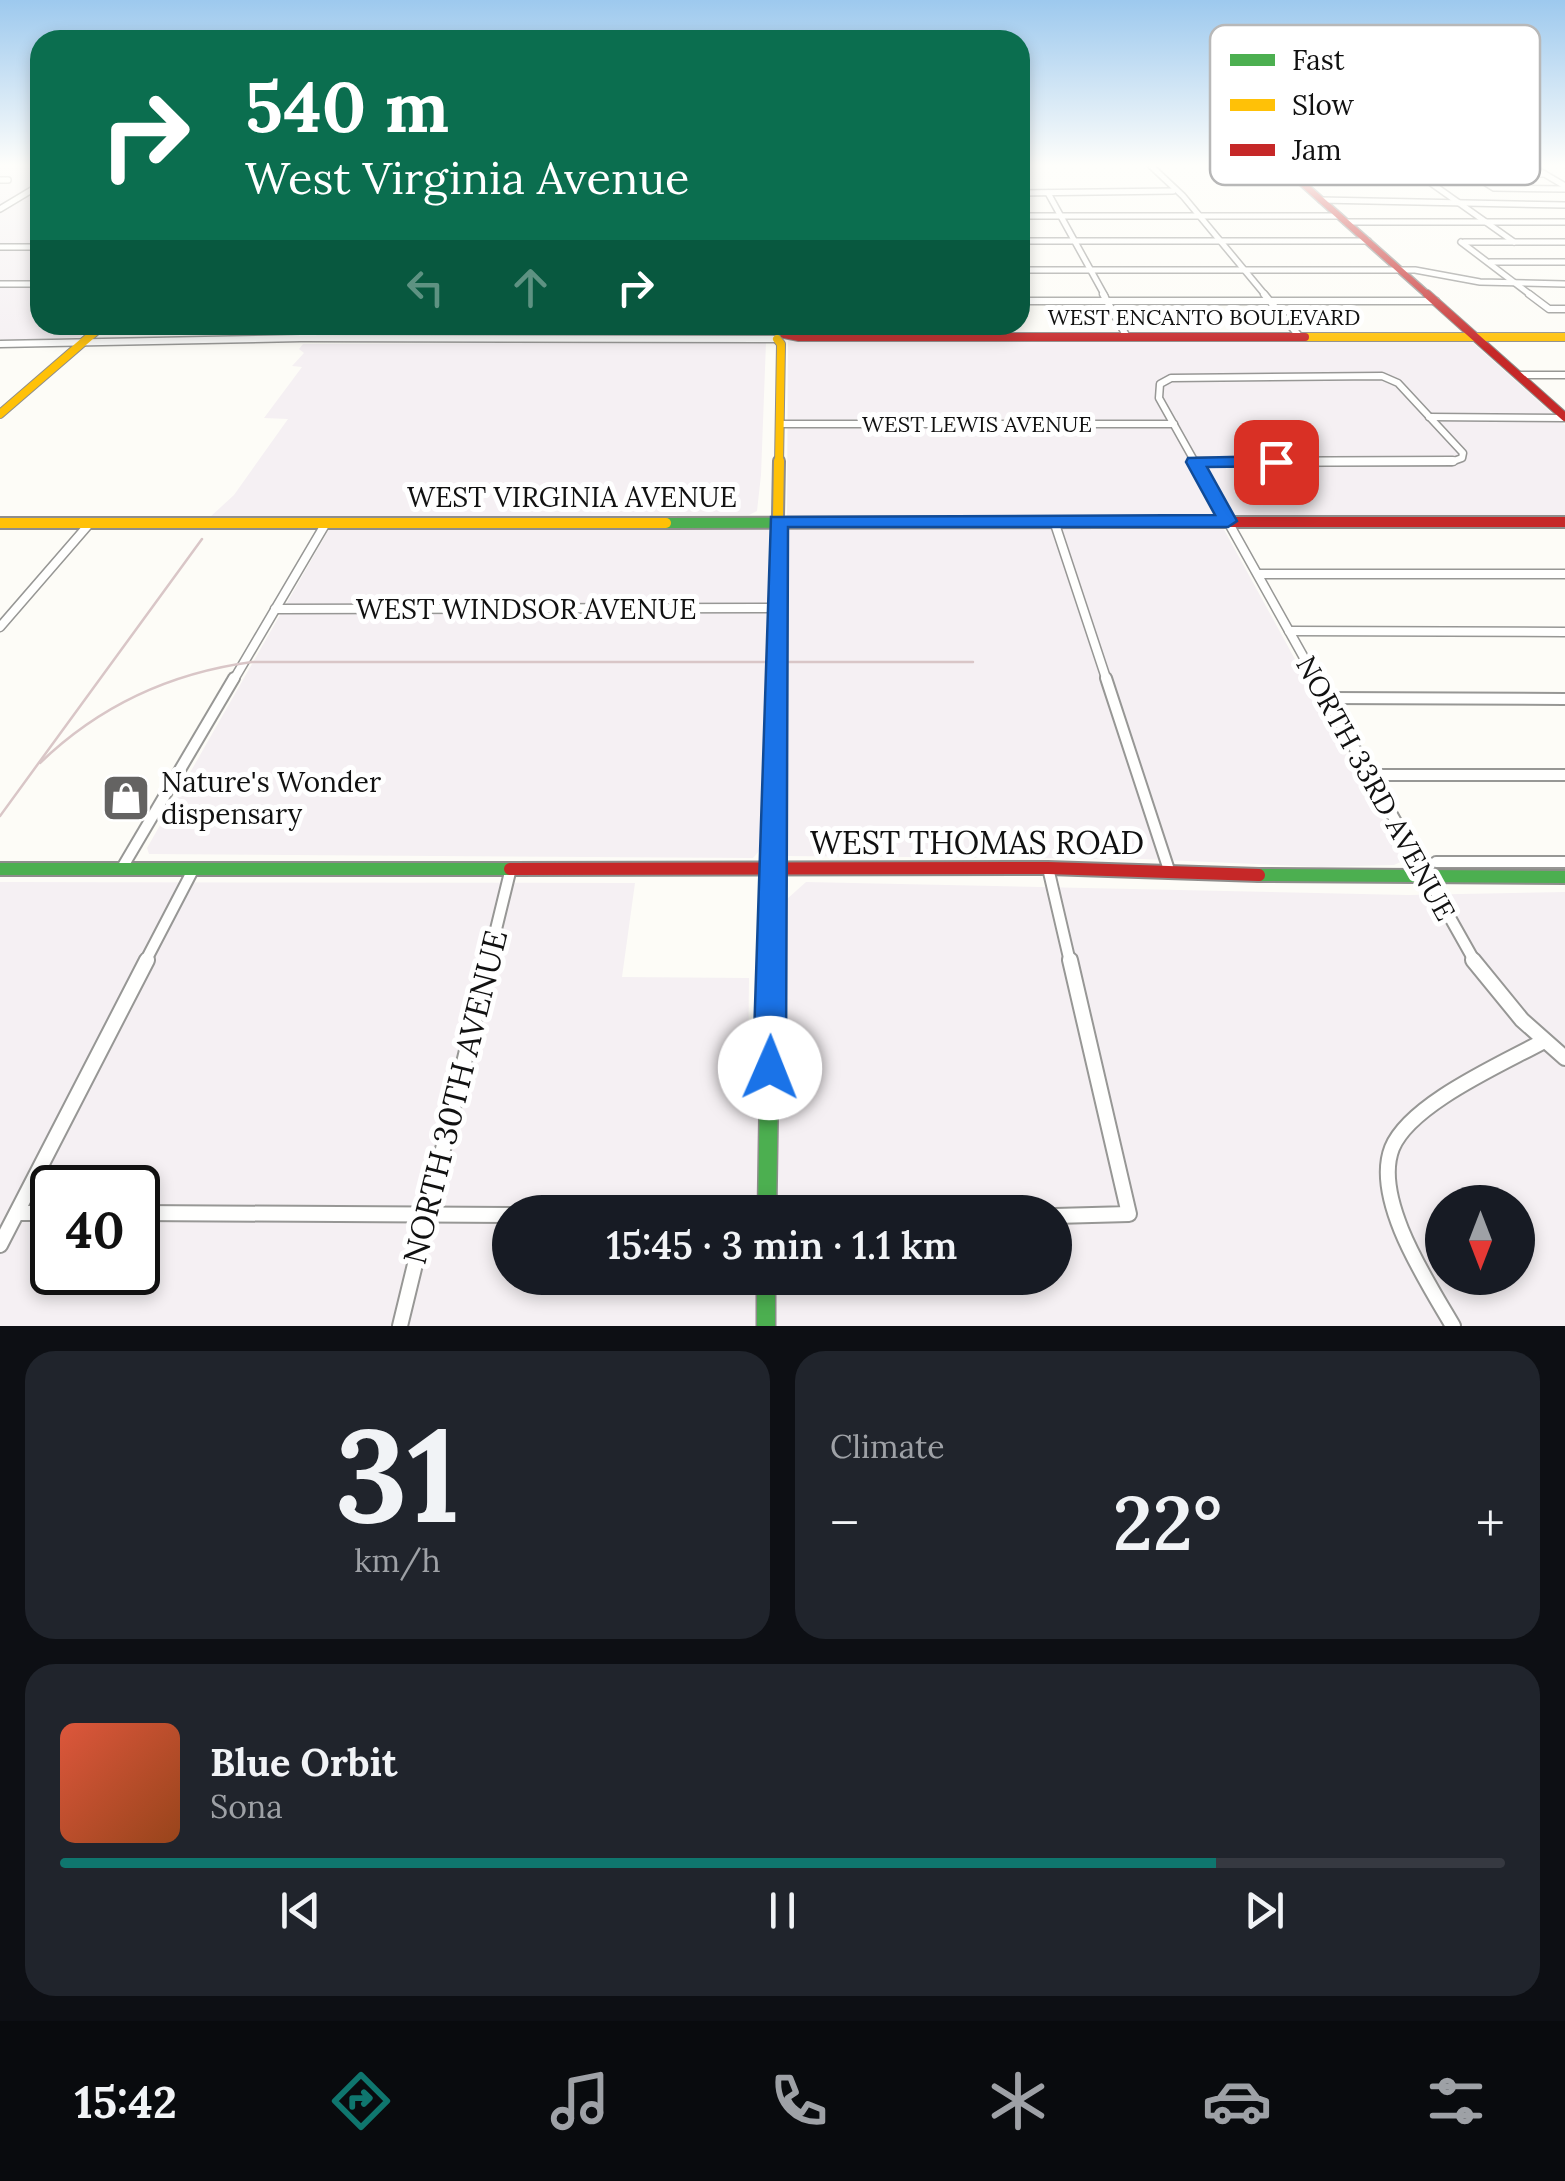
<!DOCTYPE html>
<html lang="en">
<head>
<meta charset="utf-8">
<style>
  :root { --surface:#171b24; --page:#20242c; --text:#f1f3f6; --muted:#9ea1a6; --line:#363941; --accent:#0f766e }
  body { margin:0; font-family:Lora,serif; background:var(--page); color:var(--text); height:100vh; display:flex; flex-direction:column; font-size:38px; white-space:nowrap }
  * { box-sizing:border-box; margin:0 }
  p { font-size:32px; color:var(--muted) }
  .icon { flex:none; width:55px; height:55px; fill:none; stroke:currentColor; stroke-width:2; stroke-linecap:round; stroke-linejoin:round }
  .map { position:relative; height:1326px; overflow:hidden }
  .sheet { display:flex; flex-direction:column; gap:25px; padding:25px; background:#0d0f14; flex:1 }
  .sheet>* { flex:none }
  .banner { position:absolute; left:30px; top:30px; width:1000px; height:305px; border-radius:30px; box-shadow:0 5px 15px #0003; background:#0b6e4f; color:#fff; overflow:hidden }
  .needle { width:65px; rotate:180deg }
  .fabs { position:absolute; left:1425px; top:1185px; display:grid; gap:20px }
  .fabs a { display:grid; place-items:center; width:110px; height:110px; border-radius:50%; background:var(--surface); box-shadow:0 5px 15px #0003; font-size:50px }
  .speed { position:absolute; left:30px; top:1165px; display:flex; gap:20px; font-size:50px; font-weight:700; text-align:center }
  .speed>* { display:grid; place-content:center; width:130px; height:130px; border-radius:50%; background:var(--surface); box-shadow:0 5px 15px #0003; line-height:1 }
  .speed .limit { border:5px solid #111; border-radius:15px; background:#fff; color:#111 }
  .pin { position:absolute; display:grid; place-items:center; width:85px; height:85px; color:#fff; margin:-42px; border-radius:20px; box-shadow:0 5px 15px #0006 }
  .me { position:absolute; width:110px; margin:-55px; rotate:1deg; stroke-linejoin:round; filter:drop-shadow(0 0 8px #0008) }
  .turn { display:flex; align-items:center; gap:35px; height:210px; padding:0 50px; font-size:45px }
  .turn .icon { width:130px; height:130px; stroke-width:2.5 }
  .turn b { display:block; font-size:70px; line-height:85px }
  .lanes { display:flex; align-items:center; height:95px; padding:0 50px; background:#0003; justify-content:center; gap:50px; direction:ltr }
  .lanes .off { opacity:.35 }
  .big { font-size:75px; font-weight:600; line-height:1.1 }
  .sheet .tile { flex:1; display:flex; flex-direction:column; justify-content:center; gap:15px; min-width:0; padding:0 35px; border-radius:30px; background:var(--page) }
  .sheet .dial { align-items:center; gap:0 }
  .dial b { font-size:130px; line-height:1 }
  .song { display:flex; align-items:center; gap:30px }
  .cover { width:120px; height:120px; border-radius:15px; background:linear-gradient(135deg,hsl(10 70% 55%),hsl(20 70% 35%)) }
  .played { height:10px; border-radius:5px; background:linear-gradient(90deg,var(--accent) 80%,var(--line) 80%) }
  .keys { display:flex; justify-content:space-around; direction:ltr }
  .heat { display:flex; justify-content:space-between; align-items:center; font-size:55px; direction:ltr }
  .sheet .tiles { flex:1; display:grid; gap:25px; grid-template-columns:1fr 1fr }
  .tile:last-child { grid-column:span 2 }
  .trip { position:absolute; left:492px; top:1195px; width:580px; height:100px; border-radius:50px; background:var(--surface); box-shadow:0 5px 15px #0003; font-weight:600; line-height:100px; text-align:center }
  .tab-bar { display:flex; height:160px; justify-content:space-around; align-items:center; background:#090b0e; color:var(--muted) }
  .tab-bar .icon { width:70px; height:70px }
  .tab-bar .on { color:var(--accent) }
  .tab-bar b { font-size:45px; color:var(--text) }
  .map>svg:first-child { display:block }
  .industrial { fill:#f5f0f3; fill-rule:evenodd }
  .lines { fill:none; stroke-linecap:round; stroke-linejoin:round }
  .street-far4-casing { stroke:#979795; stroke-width:8 }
  .street-far3-casing { stroke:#979795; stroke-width:9 }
  .street-far2-casing { stroke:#979795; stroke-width:11 }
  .street-far1-casing { stroke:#979795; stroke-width:14 }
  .street-casing { stroke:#979795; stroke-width:18 }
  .fast-far2-casing { stroke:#8e8d8b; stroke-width:14 }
  .fast-far1-casing { stroke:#8e8d8b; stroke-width:16 }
  .fast-casing { stroke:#8e8d8b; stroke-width:21 }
  .slow-far2-casing { stroke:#8e8d8b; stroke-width:10 }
  .slow-far1-casing { stroke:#8e8d8b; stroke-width:14 }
  .slow-casing { stroke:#8e8d8b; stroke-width:16 }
  .jam-far3-casing { stroke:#8e8d8b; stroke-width:9 }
  .jam-far2-casing { stroke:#8e8d8b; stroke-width:10 }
  .jam-far1-casing { stroke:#8e8d8b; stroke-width:14 }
  .jam-casing { stroke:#8e8d8b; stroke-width:16 }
  .street-far4 { stroke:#fffffe; stroke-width:5 }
  .street-far3 { stroke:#fffffe; stroke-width:6 }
  .street-far2 { stroke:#fffffe; stroke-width:8 }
  .street-far1 { stroke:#fffffe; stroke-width:10 }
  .street { stroke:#fffffe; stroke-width:14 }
  .fast-far2 { stroke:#4caf50; stroke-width:10 }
  .fast-far1 { stroke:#4caf50; stroke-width:12 }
  .fast { stroke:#4caf50; stroke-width:18 }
  .slow-far2 { stroke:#ffc107; stroke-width:8 }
  .slow-far1 { stroke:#ffc107; stroke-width:10 }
  .slow { stroke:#ffc107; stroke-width:12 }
  .jam-far3 { stroke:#c62828; stroke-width:6 }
  .jam-far2 { stroke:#c62828; stroke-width:8 }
  .jam-far1 { stroke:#c62828; stroke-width:10 }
  .jam { stroke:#c62828; stroke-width:12 }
  .rail { stroke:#d9c6c7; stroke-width:2.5 }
  .route { fill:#1a73e8; stroke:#114b97; stroke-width:2.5 }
  .labels { text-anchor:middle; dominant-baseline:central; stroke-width:10; stroke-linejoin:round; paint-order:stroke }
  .far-street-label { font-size:22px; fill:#111; stroke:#fff }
  .street-label { font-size:28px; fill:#111; stroke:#fff }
  .poi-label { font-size:28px; fill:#111; stroke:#fff; text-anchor:start }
  .near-street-label { font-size:32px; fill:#111; stroke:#fff }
  .key { fill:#fff; stroke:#b8b8b8; stroke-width:2.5 }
  .key-label { font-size:28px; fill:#111 }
</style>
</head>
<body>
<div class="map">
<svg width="1565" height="1326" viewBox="0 0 1565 1326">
  <rect width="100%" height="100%" fill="#fdfcf7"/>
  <g class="industrial">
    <path d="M0 166H40V325H94L80 337 0 341Z"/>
    <path d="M788 339 1471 341 1565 425V516L787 518Z"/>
    <path d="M766 342 761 475 757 511 749 515 209 518 234 495 288 419 264 418 302 367 292 366 304 353 299 349 303 344Z"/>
    <path d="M762 525 769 528 760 850 753 858 149 854 147 848 329 529Z"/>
    <path d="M787 525 1222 526 1405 860 1394 865 1320 867 1142 859 785 856Z"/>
    <path d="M0 882 635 883 622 977 749 978 748 1077 788 1076 787 899 806 882 1408 895 1565 892V1326H0ZM52 1188H138V1272H52ZM1442 1202H1518V1278H1442ZM510 1212H1055V1278H510Z"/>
  </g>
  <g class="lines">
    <g class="street-far4-casing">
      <g id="street-far4">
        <path d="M1151 166 1183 196 1266 296"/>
        <path d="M1407 166 1514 242"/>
        <path d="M1531 166 1565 186"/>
        <path d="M1473 175 1494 188 1565 189"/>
        <path d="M0 180H8"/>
        <path d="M1298 180H1431L1458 174H1544"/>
        <path d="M1020 193 1173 191"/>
        <path d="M1048 193 1105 296"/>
        <path d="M1321 200 1565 205"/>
        <path d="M0 209 40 185"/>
        <path d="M1020 216H1339"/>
        <path d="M1346 222H1565"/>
        <path d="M1020 241H1368"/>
        <path d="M1461 242 1532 296"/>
        <path d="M1464 242H1565"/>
        <path d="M0 247H40"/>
        <path d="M1490 262H1565"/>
        <path d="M1020 270H1415L1480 282 1565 284"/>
        <path d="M0 284H40"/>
      </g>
    </g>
    <g class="street-far3-casing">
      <g id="street-far3">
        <path d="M1103 294 1127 337"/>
        <path d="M1264 294 1300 337"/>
        <path d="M1529 294 1549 309H1565"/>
        <path d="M1020 301H1436"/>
        <path d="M0 344 301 338 777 339"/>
        <path d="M1518 375H1565"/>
        <path d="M1429 417 1565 418"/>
        <path d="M780 424H1174"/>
        <path d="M1195 462H1451L1462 458 1463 453 1398 383 1382 376 1171 378 1160 384 1159 398 1196 464"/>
      </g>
    </g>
    <g class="street-far2-casing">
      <g id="street-far2">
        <path d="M1194 461 1317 681"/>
        <path d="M1195 462 1453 461"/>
        <path d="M1054 521 1107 681"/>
        <path d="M1258 574H1565"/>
        <path d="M275 609 777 608"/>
        <path d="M0 627 90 523"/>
        <path d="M1289 631 1565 632"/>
        <path d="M233 681 326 523"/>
      </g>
    </g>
    <g class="street-far1-casing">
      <g id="street-far1">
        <path d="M1106 678 1169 870"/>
        <path d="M1315 678 1475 962"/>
        <path d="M1326 698 1565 699"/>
        <path d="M1369 775H1565"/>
        <path d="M1436 862H1565"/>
        <path d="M122 868 234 678"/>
        <path d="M1048 868 1070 962"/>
        <path d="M145 962 194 868"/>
        <path d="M488 962 511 868"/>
      </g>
    </g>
    <g class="street-casing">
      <g id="street">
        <path d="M1473 960 1522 1020 1565 1058"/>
        <path d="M17 1213H52"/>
        <path d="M138 1213 510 1215"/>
        <path d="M1055 1216 1129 1214 1070 960"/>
        <path d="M0 1245 147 960"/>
        <path d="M400 1326 489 960"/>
        <path d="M1453 1326C1428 1283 1372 1199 1392 1148 1410 1104 1502 1064 1542 1042"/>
      </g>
    </g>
    <g class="fast-far2-casing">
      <path id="fast-far2" d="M666 523 1100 522"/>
    </g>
    <g class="fast-far1-casing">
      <g id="fast-far1">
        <path d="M0 869H510"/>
        <path d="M1259 875 1565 877"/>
        <path d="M771 962 773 834"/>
      </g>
    </g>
    <g class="fast-casing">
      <g id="fast">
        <path d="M767 1212 771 960"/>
        <path d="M766 1278V1326"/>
      </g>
    </g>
    <g class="slow-far2-casing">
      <g id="slow-far2">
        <path d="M1305 337H1565"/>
        <path d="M777 339 781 344 779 464"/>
        <path d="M0 414 103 325"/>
      </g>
    </g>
    <g class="slow-far1-casing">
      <g id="slow-far1">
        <path d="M0 523H666"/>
        <path d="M775 681 779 461"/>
      </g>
    </g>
    <g class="slow-casing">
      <path id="slow" d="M773 834 776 678"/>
    </g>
    <g class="jam-far3-casing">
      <path id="jam-far3" d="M1283 166 1429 296"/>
    </g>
    <g class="jam-far2-casing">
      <g id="jam-far2">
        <path d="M1427 294 1565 417"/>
        <path d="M781 325 784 334 799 337H1305"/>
      </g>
    </g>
    <g class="jam-far1-casing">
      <path id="jam-far1" d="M1100 522H1565"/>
    </g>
    <g class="jam-casing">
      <path id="jam" d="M510 869 1048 868 1259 875"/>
    </g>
    <use href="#street-far4" class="street-far4"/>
    <use href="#street-far3" class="street-far3"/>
    <use href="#street-far2" class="street-far2"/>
    <use href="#street-far1" class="street-far1"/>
    <use href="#street" class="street"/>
    <use href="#fast-far2" class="fast-far2"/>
    <use href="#fast-far1" class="fast-far1"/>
    <use href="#fast" class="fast"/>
    <use href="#slow-far2" class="slow-far2"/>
    <use href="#slow-far1" class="slow-far1"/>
    <use href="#slow" class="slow"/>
    <use href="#jam-far3" class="jam-far3"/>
    <use href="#jam-far2" class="jam-far2"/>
    <use href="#jam-far1" class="jam-far1"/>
    <use href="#jam" class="jam"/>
    <g class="rail">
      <path d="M40 763C100 705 170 673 252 662H973"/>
      <path d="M0 816 202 539"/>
    </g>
  </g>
  <linearGradient id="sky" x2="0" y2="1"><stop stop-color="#9dc9ee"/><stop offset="0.47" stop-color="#fefefb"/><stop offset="1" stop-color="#fefefb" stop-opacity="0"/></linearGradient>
  <rect width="1565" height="351" fill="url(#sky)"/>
  <path class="route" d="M1276 456 1283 458V466L1207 467 1237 521 1228 527H788L786 1068 781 1078 770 1083 758 1078 753 1068 771 517 1215 515 1186 462 1188 458Z"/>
  <defs>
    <g id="shop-square" transform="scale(2.5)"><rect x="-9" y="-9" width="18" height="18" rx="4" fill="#646362" stroke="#fff"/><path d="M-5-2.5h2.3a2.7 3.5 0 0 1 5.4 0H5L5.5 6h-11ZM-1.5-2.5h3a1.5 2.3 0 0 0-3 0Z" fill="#fff"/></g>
  </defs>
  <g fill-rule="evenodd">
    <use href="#shop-square" x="126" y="798"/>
  </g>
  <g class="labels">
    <g class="far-street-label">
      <text x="1204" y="317">WEST ENCANTO BOULEVARD</text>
      <text x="977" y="424">WEST LEWIS AVENUE</text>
    </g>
    <g class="street-label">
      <text x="572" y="497">WEST VIRGINIA AVENUE</text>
      <text x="526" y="609">WEST WINDSOR AVENUE</text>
      <text transform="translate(1376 788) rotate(61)">NORTH 33RD AVENUE</text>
    </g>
    <g class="poi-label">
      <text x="161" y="782">Nature's Wonder<tspan x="161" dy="32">dispensary</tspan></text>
    </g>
    <g class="near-street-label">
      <text x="977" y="842">WEST THOMAS ROAD</text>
      <text transform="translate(455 1097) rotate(-76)">NORTH 30TH AVENUE</text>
    </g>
  </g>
  <rect x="1210" y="25" width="330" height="160" rx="15" class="key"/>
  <rect x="1230" y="54" width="45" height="12" fill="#4caf50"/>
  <rect x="1230" y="99" width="45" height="12" fill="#ffc107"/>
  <rect x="1230" y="144" width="45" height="12" fill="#c62828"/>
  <g class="key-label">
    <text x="1292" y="70">Fast</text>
    <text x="1292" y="115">Slow</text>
    <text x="1292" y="160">Jam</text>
  </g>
</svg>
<div class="fabs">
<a><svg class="needle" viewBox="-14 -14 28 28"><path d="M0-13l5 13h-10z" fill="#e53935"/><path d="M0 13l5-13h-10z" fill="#9ea1a6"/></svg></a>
</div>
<div class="speed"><div class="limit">40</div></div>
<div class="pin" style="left:1276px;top:462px;background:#d93025"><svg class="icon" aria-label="arrive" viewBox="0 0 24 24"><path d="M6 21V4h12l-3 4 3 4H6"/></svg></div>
<svg class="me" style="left:770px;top:1068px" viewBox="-20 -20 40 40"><circle r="19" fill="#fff"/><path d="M0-13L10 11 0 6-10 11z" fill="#1a73e8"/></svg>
<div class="trip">15:45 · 3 min · 1.1 km</div>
<div class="banner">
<div class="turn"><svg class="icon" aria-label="right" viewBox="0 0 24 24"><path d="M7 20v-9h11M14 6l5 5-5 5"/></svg><div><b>540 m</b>West Virginia Avenue</div></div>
<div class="lanes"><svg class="icon off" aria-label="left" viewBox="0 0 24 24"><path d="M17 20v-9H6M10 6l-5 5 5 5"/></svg><svg class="icon off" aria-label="ahead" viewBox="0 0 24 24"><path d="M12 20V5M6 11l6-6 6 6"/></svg><svg class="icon" aria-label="right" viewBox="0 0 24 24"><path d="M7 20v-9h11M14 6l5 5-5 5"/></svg></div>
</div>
</div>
<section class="sheet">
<div class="tiles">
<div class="tile dial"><b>31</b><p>km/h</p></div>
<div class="tile"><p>Climate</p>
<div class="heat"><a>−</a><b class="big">22°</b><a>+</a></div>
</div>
<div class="tile">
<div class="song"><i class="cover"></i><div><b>Blue Orbit</b><p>Sona</p></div></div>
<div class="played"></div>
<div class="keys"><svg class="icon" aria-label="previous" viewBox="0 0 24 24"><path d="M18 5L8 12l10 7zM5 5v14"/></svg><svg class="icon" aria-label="pause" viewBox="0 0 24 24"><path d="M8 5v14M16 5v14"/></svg><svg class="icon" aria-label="next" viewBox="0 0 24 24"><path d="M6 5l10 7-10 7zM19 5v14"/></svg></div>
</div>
</div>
</section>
<nav class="tab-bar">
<b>15:42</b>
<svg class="icon on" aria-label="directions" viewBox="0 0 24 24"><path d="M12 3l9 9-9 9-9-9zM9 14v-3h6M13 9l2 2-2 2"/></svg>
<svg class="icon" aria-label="music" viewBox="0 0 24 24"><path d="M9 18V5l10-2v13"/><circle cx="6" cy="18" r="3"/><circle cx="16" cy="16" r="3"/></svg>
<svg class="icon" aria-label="phone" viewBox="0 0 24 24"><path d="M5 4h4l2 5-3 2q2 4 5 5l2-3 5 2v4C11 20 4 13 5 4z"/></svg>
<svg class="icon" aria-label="climate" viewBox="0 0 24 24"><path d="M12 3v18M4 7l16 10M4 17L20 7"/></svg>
<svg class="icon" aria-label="car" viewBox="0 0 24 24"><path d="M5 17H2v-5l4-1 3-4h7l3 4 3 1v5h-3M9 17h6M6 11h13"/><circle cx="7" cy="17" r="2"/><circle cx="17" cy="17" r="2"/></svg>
<svg class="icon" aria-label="filters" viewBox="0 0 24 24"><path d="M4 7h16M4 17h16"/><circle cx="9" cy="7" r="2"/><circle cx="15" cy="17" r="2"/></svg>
</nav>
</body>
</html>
